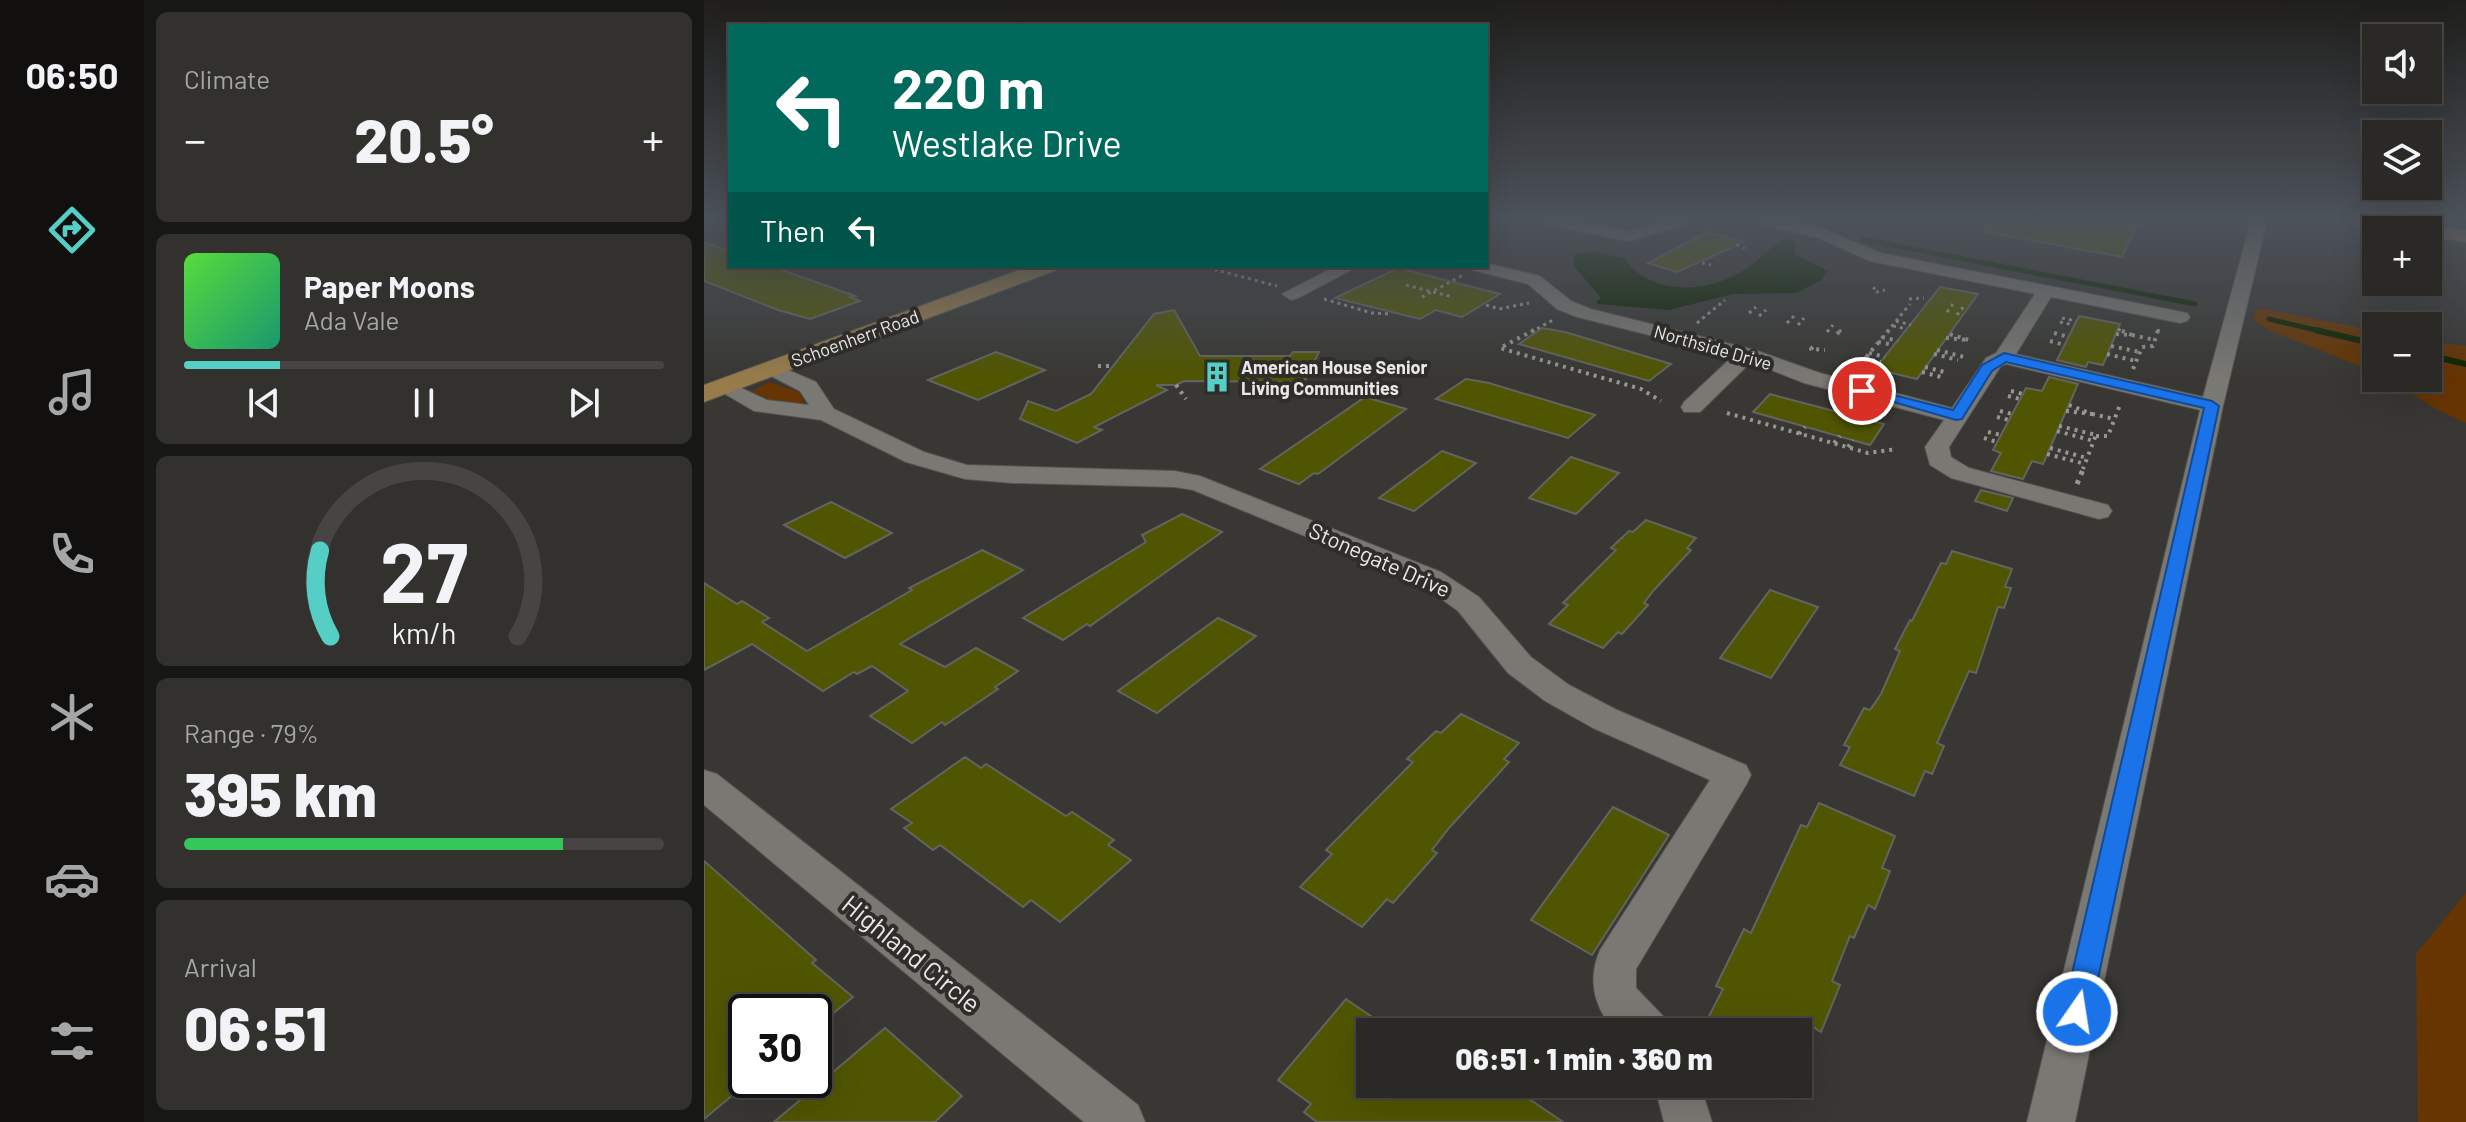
<!DOCTYPE html>
<html lang="en">
<head>
<meta charset="utf-8">
<style>
  :root { --surface:#2a2926; --page:#32312e; --text:#f1f3f6; --muted:#a5a6a7; --line:#464543; --accent:#55cec6 }
  body { margin:0; font-family:Barlow,sans-serif; background:var(--page); color:var(--text); height:100vh; display:flex; flex-direction:column; font-size:30px; white-space:nowrap }
  * { box-sizing:border-box; margin:0 }
  p { font-size:26px; color:var(--muted) }
  .icon { flex:none; width:44px; height:44px; fill:none; stroke:currentColor; stroke-width:2; stroke-linecap:round; stroke-linejoin:round }
  .map { position:relative; flex:1; overflow:hidden }
  .sheet { display:flex; flex-direction:column; gap:12px; padding:12px; background:#171715; width:560px }
  .sheet>* { flex:none }
  .guide { position:absolute; left:24px; top:24px; width:760px; height:244px; border-radius:0px; box-shadow:0 8px 32px #0002,0 0 0 2px var(--line); background:#00695c; color:#fff; overflow:hidden }
  .fabs { position:absolute; left:1658px; top:24px; display:grid; gap:16px }
  .fabs a { display:grid; place-items:center; width:80px; height:80px; border-radius:0px; background:var(--surface); box-shadow:0 8px 32px #0002,0 0 0 2px var(--line); font-size:40px }
  .speed { position:absolute; left:24px; top:994px; display:flex; gap:16px; font-size:40px; font-weight:700; text-align:center }
  .speed>* { display:grid; place-content:center; width:104px; height:104px; border-radius:50%; background:var(--surface); box-shadow:0 8px 32px #0002,0 0 0 2px var(--line); line-height:1 }
  .speed .limit { border:4px solid #111; border-radius:12px; background:#fff; color:#111 }
  .pin { position:absolute; display:grid; place-items:center; width:68px; height:68px; color:#fff; margin:-34px; border:4px solid #fff; border-radius:50%; box-shadow:0 2px 8px #0007 }
  .me { position:absolute; width:88px; margin:-44px; rotate:13deg; stroke-linejoin:round; filter:drop-shadow(0 0 6px #0008) }
  .turn { display:flex; align-items:center; gap:28px; height:168px; padding:0 32px; font-size:36px }
  .turn .icon { width:104px; height:104px; stroke-width:2.5 }
  .turn b { display:block; font-size:56px; line-height:68px }
  .then { display:flex; align-items:center; height:76px; padding:0 32px; background:#0003; gap:16px; font-size:30px }
  .big { font-size:60px; font-weight:800; line-height:1.1 }
  .sheet .card { flex:1; display:flex; flex-direction:column; justify-content:center; gap:12px; min-width:0; padding:0 28px; border-radius:12px; background:var(--page) }
  .sheet .dial { align-items:center; gap:0 }
  .dial svg { height:208px; overflow:visible; fill:none; stroke:var(--line); stroke-width:7; stroke-linecap:round; text-anchor:middle }
  .dial text { fill:var(--text); stroke:none }
  .song { display:flex; align-items:center; gap:24px }
  .cover { width:96px; height:96px; border-radius:12px; background:linear-gradient(135deg,hsl(110 70% 55%),hsl(160 70% 35%)) }
  .played { height:8px; border-radius:4px; background:linear-gradient(90deg,var(--accent) 20%,var(--line) 20%) }
  .keys { display:flex; justify-content:space-around; direction:ltr }
  .heat { display:flex; justify-content:space-between; align-items:center; font-size:44px; direction:ltr }
  .charge { height:12px; border-radius:6px; background:linear-gradient(90deg,#34c759 79%,var(--line) 0) }
  .trip { position:absolute; left:652px; top:1018px; width:456px; height:80px; border-radius:0px; background:var(--surface); box-shadow:0 8px 32px #0002,0 0 0 2px var(--line); font-weight:800; line-height:80px; text-align:center }
  main { display:flex; flex:1; min-height:0 }
  .dock { display:flex; flex-direction:column; width:144px; justify-content:space-around; align-items:center; background:#11100f; color:var(--muted) }
  .dock .icon { width:56px; height:56px }
  .dock .selected { color:var(--accent) }
  .dock b { font-size:36px; color:var(--text) }
  .map>svg:first-child { display:block }
  .green { fill:#673502 }
  .water { fill:#0e2400 }
  .lines { fill:none; stroke-linecap:round; stroke-linejoin:round }
  .stream-far1 { stroke:#0e2400; stroke-width:5 }
  .stream { stroke:#0e2400; stroke-width:6 }
  .building { fill:#505502; stroke:#636460; stroke-width:2 }
  .minor-casing { stroke:#545350; stroke-width:2 }
  .major-casing { stroke:#545350; stroke-width:2 }
  .path-far2 { stroke:#979693; stroke-width:3; stroke-dasharray:3 4; stroke-linecap:butt }
  .path-far1 { stroke:#979693; stroke-width:4; stroke-dasharray:3 5; stroke-linecap:butt }
  .path { stroke:#979693; stroke-width:5; stroke-dasharray:4 6; stroke-linecap:butt }
  .minor { fill:#797873; fill-rule:evenodd }
  .major { fill:#977b4b; fill-rule:evenodd }
  .route { fill:#1a73e8; stroke:#114b97; stroke-width:2 }
  .labels { text-anchor:middle; dominant-baseline:central; stroke-width:8; stroke-linejoin:round; paint-order:stroke }
  .far-street-label { font-size:18px; fill:#e9e8e6; stroke:#2e2d29 }
  .far-poi-label { font-size:18px; font-weight:bold; fill:#e9e8e6; stroke:#2e2d29; text-anchor:start }
  .street-label { font-size:22px; fill:#e9e8e6; stroke:#2e2d29 }
  .near-street-label { font-size:26px; fill:#e9e8e6; stroke:#2e2d29 }
</style>
</head>
<body>
<main>
<nav class="dock">
<b>06:50</b>
<svg class="icon selected" aria-label="directions" viewBox="0 0 24 24"><path d="M12 3l9 9-9 9-9-9zM9 14v-3h6M13 9l2 2-2 2"/></svg>
<svg class="icon" aria-label="music" viewBox="0 0 24 24"><path d="M9 18V5l10-2v13"/><circle cx="6" cy="18" r="3"/><circle cx="16" cy="16" r="3"/></svg>
<svg class="icon" aria-label="phone" viewBox="0 0 24 24"><path d="M5 4h4l2 5-3 2q2 4 5 5l2-3 5 2v4C11 20 4 13 5 4z"/></svg>
<svg class="icon" aria-label="climate" viewBox="0 0 24 24"><path d="M12 3v18M4 7l16 10M4 17L20 7"/></svg>
<svg class="icon" aria-label="car" viewBox="0 0 24 24"><path d="M5 17H2v-5l4-1 3-4h7l3 4 3 1v5h-3M9 17h6M6 11h13"/><circle cx="7" cy="17" r="2"/><circle cx="17" cy="17" r="2"/></svg>
<svg class="icon" aria-label="filters" viewBox="0 0 24 24"><path d="M4 7h16M4 17h16"/><circle cx="9" cy="7" r="2"/><circle cx="15" cy="17" r="2"/></svg>
</nav>
<section class="sheet">
<div class="card"><p>Climate</p>
<div class="heat"><a>−</a><b class="big">20.5°</b><a>+</a></div>
</div>
<div class="card">
<div class="song"><i class="cover"></i><div><b>Paper Moons</b><p>Ada Vale</p></div></div>
<div class="played"></div>
<div class="keys"><svg class="icon" aria-label="previous" viewBox="0 0 24 24"><path d="M18 5L8 12l10 7zM5 5v14"/></svg><svg class="icon" aria-label="pause" viewBox="0 0 24 24"><path d="M8 5v14M16 5v14"/></svg><svg class="icon" aria-label="next" viewBox="0 0 24 24"><path d="M6 5l10 7-10 7zM19 5v14"/></svg></div>
</div>
<div class="card dial"><svg viewBox="0 0 100 80">
<path d="M14 69A42 42 0 1 1 86 69"/>
<path d="M14 69A42 42 0 0 1 10 36" stroke="#55cec6"/>
<text x="50" y="56" font-size="32" font-weight="700">27</text>
<text x="50" y="72" font-size="11">km/h</text>
</svg></div>
<div class="card"><p>Range · 79%</p><b class="big">395 km</b><div class="charge"></div></div>
<div class="card"><p>Arrival</p><b class="big">06:51</b></div>
</section>
<div class="map">
<svg width="1762" height="1122" viewBox="0 0 1762 1122">
  <rect width="100%" height="100%" fill="#383733"/>
  <g class="green">
    <path d="M1560 309 1672 331V372L1564 330 1550 320 1551 310Z"/>
    <path d="M1724 341 1762 346V423L1734 410 1682 378H1724Z"/>
    <path d="M65 382 95 392 100 402C83 409 64 399 48 391Z"/>
    <path d="M1762 893V1122H1714L1712 954Z"/>
  </g>
  <path class="water" d="M1081 239 1091 240V254L1124 271 1117 280 1093 293 1029 294 965 310 894 304 892 302 897 298 869 265 871 254 891 252 920 258C946 296 1004 294 1040 270 1055 261 1066 247 1081 239Z"/>
  <g class="lines">
    <g class="stream-far1">
      <path d="M1157 239 1491 304"/>
      <path d="M1565 319 1620 332"/>
    </g>
    <g class="stream">
      <path d="M1611 330 1672 344"/>
      <path d="M1724 355 1762 364"/>
    </g>
  </g>
  <g class="building">
    <path d="M1283 221H1435L1418 257 1282 232Z"/>
    <path d="M1003 232 1040 242 973 272 944 263Z"/>
    <path d="M0 242 26 251V266H67L151 296 146 297 156 301 106 319 74 310 0 281Z"/>
    <path d="M694 268 796 294 758 317 732 310 716 319 631 298Z"/>
    <path d="M1236 287 1274 294 1213 379 1171 369Z"/>
    <path d="M470 310 496 356H586L589 352H615L600 382 480 381 472 385H452L463 390 390 427 398 430 373 443 316 419 324 401 352 411 387 394 450 314Z"/>
    <path d="M1375 316 1416 324 1399 365 1384 362 1382 367 1353 360Z"/>
    <path d="M838 328 861 332 967 364 945 381 815 344Z"/>
    <path d="M292 352 341 370 274 400 224 380Z"/>
    <path d="M1345 377 1374 384 1339 464 1328 461 1319 479 1287 471 1297 453 1289 450 1322 388 1338 391Z"/>
    <path d="M762 379 785 383 891 415 864 438 732 399Z"/>
    <path d="M1066 394 1088 400 1180 424 1166 445 1049 412Z"/>
    <path d="M661 397 702 409 614 474 610 473 595 484 556 469Z"/>
    <path d="M738 451 772 463 710 511 675 498Z"/>
    <path d="M867 457 915 473 872 514 825 498Z"/>
    <path d="M1277 490 1309 498 1303 511 1271 501Z"/>
    <path d="M127 502 188 533 141 558 80 525Z"/>
    <path d="M478 514 518 532 386 626 383 624 359 640 319 618 442 542 438 535Z"/>
    <path d="M942 520 992 538 983 548 987 550 950 590 940 603 944 605 918 634 914 632 899 648 845 624 864 605 859 603 912 550 907 548 925 531 929 532Z"/>
    <path d="M278 550 319 570 196 644 241 667 272 648 314 671 291 687 294 689 241 725 238 722 208 743 166 716 204 691 168 666 153 674 150 672 119 691 48 644 0 670V583L33 604 38 601 65 618 58 622 103 651 208 590 205 588Z"/>
    <path d="M1248 551 1308 569 1301 587 1307 588 1300 608 1294 607 1272 673 1265 671 1233 743 1240 746 1228 774 1221 771 1210 796 1136 765 1146 747 1140 745 1160 708 1166 710 1177 694 1196 651 1191 649 1206 620 1208 621 1237 563 1242 564Z"/>
    <path d="M1066 590 1114 607 1067 678 1016 658Z"/>
    <path d="M514 618 552 636 453 713 414 691Z"/>
    <path d="M757 714 815 743 800 759 805 762 745 828 728 850 733 853 689 903 683 899 658 927 596 887 628 854 622 850 709 762 703 759 732 731 737 733Z"/>
    <path d="M261 757 277 768 282 764 362 816 368 812 410 840 404 845 427 860 356 922 327 900 319 907 236 845 229 850 200 828 208 823 187 809Z"/>
    <path d="M1115 803 1191 836 1178 868 1186 871 1171 909 1164 905 1150 938 1146 936 1128 981 1136 985 1117 1032 1109 1027 1107 1032H1035L1005 1016 1019 989 1012 986 1040 929 1047 933 1097 825 1103 827Z"/>
    <path d="M909 807 965 835 888 955 827 920Z"/>
    <path d="M0 861 112 960 108 963 149 997 110 1029V1012H42V1084L0 1119Z"/>
    <path d="M642 999 690 1032H666V1084H803L859 1122H613L600 1112 607 1104 574 1080Z"/>
    <path d="M181 1028 258 1096 231 1122H70Z"/>
  </g>
  <g class="lines">
    <g class="minor-casing">
      <g id="minor">
        <path d="M840 221H873L925 231 962 221H988L986 224 925 241 848 226Z"/>
        <path d="M1053 221H1083L1117 228 1177 253 1483 313 1486 317 1483 321 1476 323 1347 297 1312 354 1499 397 1547 221H1563L1519 406 1371 1122H1323L1496 410 1302 364 1297 366 1245 447 1247 457 1265 468 1404 505 1408 511 1404 517 1395 519 1247 478 1226 465 1221 447 1240 420 1100 383 1047 362 996 412H980L977 407 980 402 1029 356 873 317 853 309 824 284 768 270 765 266H782V263L836 276 867 301 887 309 1051 350 1116 373 1248 408 1282 358 1292 353 1331 294 1166 261 1112 237 1055 224Z"/>
        <path d="M632 266H655L594 298 587 300 578 294Z"/>
        <path d="M68 363 112 382 130 409 220 452 263 465 471 471 496 476 737 572 775 597 827 657 865 685 913 710 1042 765 1047 775 1042 785 932 969V988L959 1016 965 1032H911C890 1007 883 980 896 950L1006 780 889 728 841 701 804 673 754 611 717 584 489 490 471 487 308 483 261 479 202 462 117 420 50 411 9 387 20 380 63 400 105 405 96 391 61 373 57 369 61 365Z"/>
        <path d="M0 770 13 774 434 1105 441 1122H380L0 805Z"/>
        <path d="M950 1084H996L1008 1122H960Z"/>
      </g>
    </g>
    <g class="major-casing">
      <g id="major">
        <path d="M1652 221H1701L1762 230V242L1724 236V230H1683L1655 225Z"/>
        <path d="M326 266H357L353 270 0 402V385Z"/>
      </g>
    </g>
    <g class="path-far2">
      <path d="M1032 245 1041 248"/>
      <path d="M998 263 1007 265"/>
      <path d="M520 266 512 270 573 286"/>
      <path d="M702 285 749 297"/>
      <path d="M1171 287 1169 290 1173 292 1181 290"/>
      <path d="M718 297 759 275"/>
      <path d="M620 299 668 313 688 314"/>
      <path d="M1205 299 1220 298"/>
      <path d="M782 305 795 309 825 303"/>
      <path d="M1243 312 1249 304"/>
      <path d="M1045 313 1052 307"/>
      <path d="M1253 315 1260 306"/>
      <path d="M1055 316 1062 310"/>
      <path d="M1358 318 1372 321"/>
      <path d="M1192 321 1207 325"/>
      <path d="M1356 322 1370 325"/>
      <path d="M993 323 1021 300"/>
      <path d="M1083 323 1090 316"/>
      <path d="M1094 325 1100 318"/>
      <path d="M1189 326 1203 329"/>
      <path d="M1414 329 1420 332"/>
      <path d="M827 332 849 320"/>
      <path d="M1123 332 1129 325"/>
      <path d="M1135 332 1140 327"/>
      <path d="M1183 332 1206 304"/>
      <path d="M1454 332 1455 328"/>
    </g>
    <g class="path-far1">
      <path d="M830 330 796 348 937 389 957 401"/>
      <path d="M1350 333 1365 337"/>
      <path d="M1133 334 1137 330"/>
      <path d="M1412 334 1428 335 1416 330"/>
      <path d="M1428 335 1451 340"/>
      <path d="M1178 337 1194 341"/>
      <path d="M1242 338 1265 340 1245 334"/>
      <path d="M1346 341 1361 345"/>
      <path d="M1174 342 1190 345"/>
      <path d="M1407 346 1436 352"/>
      <path d="M1109 347 1107 349 1121 350"/>
      <path d="M1233 350 1260 357"/>
      <path d="M1165 353 1181 357"/>
      <path d="M1230 354 1254 360"/>
      <path d="M1403 354 1432 361"/>
      <path d="M1160 358 1177 362"/>
      <path d="M394 366H409"/>
      <path d="M1221 367 1244 373"/>
      <path d="M1152 369 1185 330"/>
      <path d="M1429 369 1438 347 1449 346 1454 330"/>
      <path d="M1218 372 1241 378"/>
      <path d="M472 385 482 399"/>
      <path d="M1307 391 1319 394"/>
      <path d="M1304 396 1316 399"/>
      <path d="M1296 411 1308 414"/>
      <path d="M1362 411 1388 414 1365 405"/>
      <path d="M1023 413 1164 453 1193 449"/>
      <path d="M1388 414 1410 419"/>
      <path d="M1293 417 1305 420"/>
      <path d="M1355 426 1392 435 1379 469"/>
      <path d="M1353 431 1390 441"/>
      <path d="M1284 432 1297 435"/>
      <path d="M1095 434 1101 427"/>
      <path d="M1392 436H1404L1416 405"/>
      <path d="M1280 438 1293 442"/>
      <path d="M1130 443 1136 436"/>
      <path d="M1144 447 1149 440"/>
      <path d="M1346 448 1383 458"/>
      <path d="M1343 454 1381 464"/>
    </g>
    <path class="path" d="M1373 484 1380 467"/>
    <use href="#minor" class="minor"/>
    <use href="#major" class="major"/>
  </g>
  <linearGradient id="sky" x2="0" y2="1"><stop stop-color="#1f1e1c"/><stop offset="0.58" stop-color="#4d535b"/><stop offset="1" stop-color="#4d535b" stop-opacity="0"/></linearGradient>
  <rect width="1762" height="378" fill="url(#sky)"/>
  <path class="route" d="M1300 353 1508 401 1515 406 1387 1012 1383 1022 1373 1026 1363 1022 1359 1012 1500 408 1302 362 1288 371 1258 419 1252 420 1151 391 1158 387 1249 410 1278 365Z"/>
  <defs>
    <g id="building-bare" transform="scale(2.4)"><path d="M-4-6H4V6H1V3H-1V6H-4ZM-2.5-4.3h1.7v1.8h-1.7ZM.8-4.3h1.7v1.8H.8ZM-2.5-1h1.7V.8h-1.7ZM.8-1h1.7V.8H.8Z" fill="#55cec6" stroke="#2e2d29" stroke-width="2.5" paint-order="stroke"/></g>
  </defs>
  <g fill-rule="evenodd">
    <use href="#building-bare" x="513" y="377"/>
  </g>
  <g class="labels">
    <g class="far-street-label">
      <text transform="translate(151 338) rotate(-20)">Schoenherr Road</text>
      <text transform="translate(1009 347) rotate(16)">Northside Drive</text>
    </g>
    <g class="far-poi-label">
      <text x="537" y="367">American House Senior<tspan x="537" dy="21">Living Communities</tspan></text>
    </g>
    <g class="street-label">
      <text transform="translate(676 559) rotate(24)">Stonegate Drive</text>
    </g>
    <g class="near-street-label">
      <text transform="translate(208 953) rotate(39)">Highland Circle</text>
    </g>
  </g>
</svg>
<div class="fabs">
<a><svg class="icon" aria-label="sound" viewBox="0 0 24 24"><path d="M4 9h4l5-4v14l-5-4H4zM17 9q2 3 0 6"/></svg></a>
<a><svg class="icon" aria-label="layers" viewBox="0 0 24 24"><path d="M12 4l9 5-9 5-9-5zM3 14l9 5 9-5"/></svg></a>
<a>+</a>
<a>−</a>
</div>
<div class="speed"><div class="limit">30</div></div>
<div class="pin" style="left:1158px;top:391px;background:#d93025"><svg class="icon" aria-label="arrive" viewBox="0 0 24 24"><path d="M6 21V4h12l-3 4 3 4H6"/></svg></div>
<svg class="me" style="left:1373px;top:1012px" viewBox="-20 -20 40 40"><circle r="17" fill="#1a73e8" stroke="#fff" stroke-width="3"/><path d="M0-11L8 9 0 5-8 9z" fill="#fff"/></svg>
<div class="trip">06:51 · 1 min · 360 m</div>
<div class="guide">
<div class="turn"><svg class="icon" aria-label="left" viewBox="0 0 24 24"><path d="M17 20v-9H6M10 6l-5 5 5 5"/></svg><div><b>220 m</b>Westlake Drive</div></div>
<div class="then">Then<svg class="icon" aria-label="left" viewBox="0 0 24 24"><path d="M17 20v-9H6M10 6l-5 5 5 5"/></svg></div>
</div>
</div>
</main>
</body>
</html>
